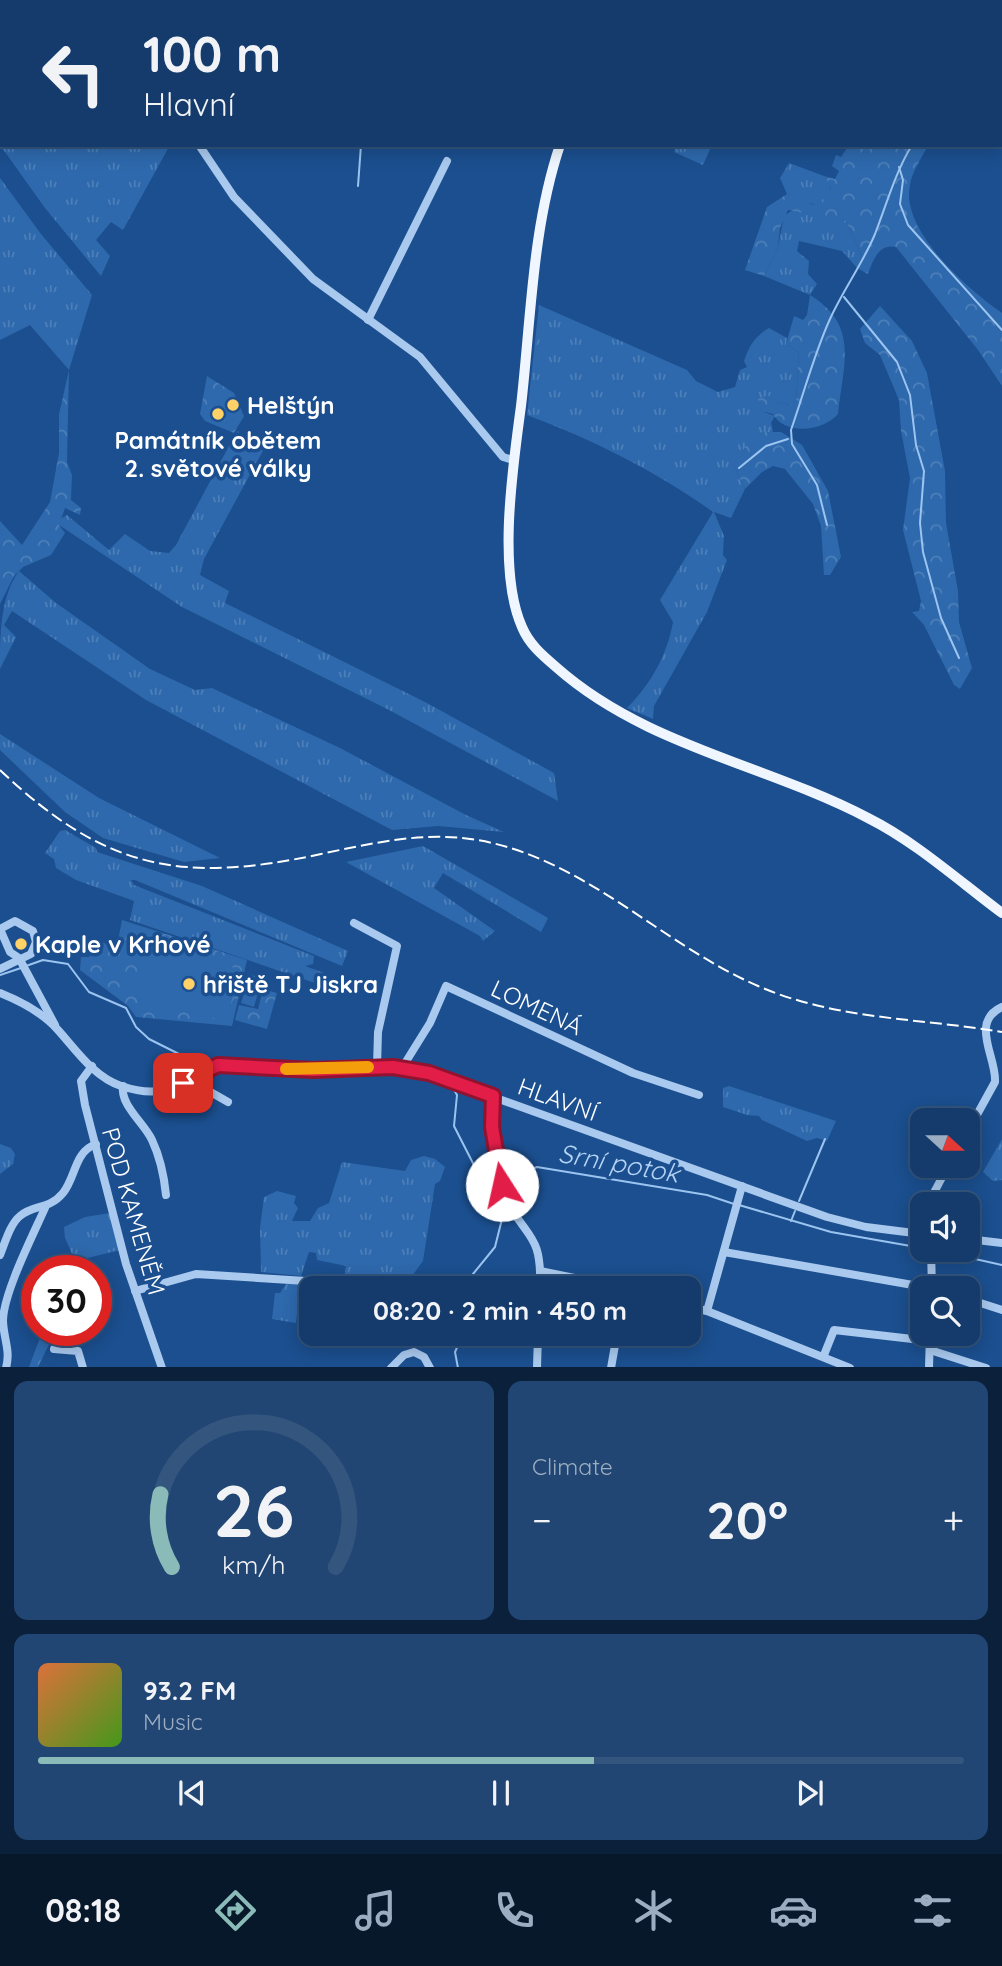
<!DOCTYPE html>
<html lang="en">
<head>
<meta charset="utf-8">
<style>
  :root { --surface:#143b6b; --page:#214673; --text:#f1f3f6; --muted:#9dadc1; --line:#33557e; --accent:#8bbbb9 }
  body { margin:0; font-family:Quicksand,sans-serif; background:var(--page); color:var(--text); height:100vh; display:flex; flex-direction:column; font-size:26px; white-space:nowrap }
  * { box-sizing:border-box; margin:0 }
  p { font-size:23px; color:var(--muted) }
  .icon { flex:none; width:38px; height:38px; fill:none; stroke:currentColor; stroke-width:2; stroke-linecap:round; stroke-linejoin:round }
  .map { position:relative; height:1367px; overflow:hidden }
  .side { display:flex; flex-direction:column; gap:14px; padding:14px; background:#0b203b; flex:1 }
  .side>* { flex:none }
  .top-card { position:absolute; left:0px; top:0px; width:1003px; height:147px; box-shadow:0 4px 18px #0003,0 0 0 2px var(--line); background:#143b6b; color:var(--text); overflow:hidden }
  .needle { width:46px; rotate:111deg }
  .tools { position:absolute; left:910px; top:1108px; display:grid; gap:14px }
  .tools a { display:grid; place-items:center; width:70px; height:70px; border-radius:14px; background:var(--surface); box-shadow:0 4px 18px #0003,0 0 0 2px var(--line); font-size:35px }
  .speed { position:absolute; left:21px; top:1255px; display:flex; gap:14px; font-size:35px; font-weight:700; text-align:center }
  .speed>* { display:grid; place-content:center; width:91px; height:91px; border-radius:50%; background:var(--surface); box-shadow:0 4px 18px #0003,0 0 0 2px var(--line); line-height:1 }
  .speed .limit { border:10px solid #d22; background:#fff; color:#111 }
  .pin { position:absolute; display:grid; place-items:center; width:60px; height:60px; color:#fff; margin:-30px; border-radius:14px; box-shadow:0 4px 10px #0006 }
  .me { position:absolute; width:77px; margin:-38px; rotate:350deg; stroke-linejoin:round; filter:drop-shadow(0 0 5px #0008) }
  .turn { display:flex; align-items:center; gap:24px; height:147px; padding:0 28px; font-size:32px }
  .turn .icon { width:91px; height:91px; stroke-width:2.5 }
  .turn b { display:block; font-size:49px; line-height:60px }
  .big { font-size:52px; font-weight:700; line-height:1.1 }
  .side .widget { flex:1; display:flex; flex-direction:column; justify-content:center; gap:10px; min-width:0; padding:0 24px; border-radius:14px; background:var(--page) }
  .side .dial { align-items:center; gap:0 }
  .dial svg { height:182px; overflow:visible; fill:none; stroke:var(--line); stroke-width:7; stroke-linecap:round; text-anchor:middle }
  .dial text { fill:var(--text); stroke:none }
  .song { display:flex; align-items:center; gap:21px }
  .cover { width:84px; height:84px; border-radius:10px; background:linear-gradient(135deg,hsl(20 70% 55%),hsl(100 70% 35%)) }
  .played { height:7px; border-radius:4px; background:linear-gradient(90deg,var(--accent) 60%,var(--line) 60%) }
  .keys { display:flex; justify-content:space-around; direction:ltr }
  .heat { display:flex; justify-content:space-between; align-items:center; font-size:38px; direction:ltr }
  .side .tiles { flex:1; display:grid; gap:14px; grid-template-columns:1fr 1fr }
  .widget:last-child { grid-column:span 2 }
  .trip { position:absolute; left:299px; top:1276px; width:402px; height:70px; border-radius:14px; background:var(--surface); box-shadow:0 4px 18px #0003,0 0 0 2px var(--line); font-weight:700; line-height:70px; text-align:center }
  .tabs { display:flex; height:112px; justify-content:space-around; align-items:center; background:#08182b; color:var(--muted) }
  .tabs .icon { width:49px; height:49px }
  .tabs .selected { color:var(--accent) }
  .tabs b { font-size:32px; color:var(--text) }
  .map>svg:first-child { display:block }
  .grass { fill:url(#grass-tufts) }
  .forest { fill:url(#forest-crowns) }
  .pitch { fill:#2e69ad }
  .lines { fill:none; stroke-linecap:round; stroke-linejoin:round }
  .stream { stroke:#9cc4f0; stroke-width:2 }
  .minor { stroke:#a9c9ee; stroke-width:8 }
  .major { stroke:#f0f6ff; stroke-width:10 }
  .rail { stroke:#fff; stroke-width:2; stroke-dasharray:12 5; stroke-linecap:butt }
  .route-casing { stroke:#92132f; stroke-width:18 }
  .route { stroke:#e11d48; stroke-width:12 }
  .slow { stroke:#f59e0b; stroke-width:12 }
  .poi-dot { fill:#ffd166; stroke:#1b4f8f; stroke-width:2.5 }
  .labels { text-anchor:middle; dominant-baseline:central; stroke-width:7; stroke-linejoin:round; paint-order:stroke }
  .poi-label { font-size:24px; font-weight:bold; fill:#fff; stroke:#1b4f8f; text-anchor:start }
  .street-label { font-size:24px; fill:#fff; stroke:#1b4f8f }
  .water-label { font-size:26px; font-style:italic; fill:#b5d3f5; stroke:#1b4f8f }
</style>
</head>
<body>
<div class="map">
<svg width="1002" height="1368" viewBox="0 0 1002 1368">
  <defs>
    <pattern id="grass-tufts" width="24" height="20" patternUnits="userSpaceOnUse" patternTransform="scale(1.75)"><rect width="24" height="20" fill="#2e69ad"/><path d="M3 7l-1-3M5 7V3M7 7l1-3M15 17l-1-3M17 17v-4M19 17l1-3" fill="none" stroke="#4d80b9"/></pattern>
    <pattern id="forest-crowns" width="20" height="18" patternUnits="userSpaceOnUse" patternTransform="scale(1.75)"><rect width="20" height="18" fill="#2e69ad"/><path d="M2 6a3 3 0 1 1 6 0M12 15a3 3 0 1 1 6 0" fill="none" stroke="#4d80b9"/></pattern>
  </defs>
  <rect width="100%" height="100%" fill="#1b4f8f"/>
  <g class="grass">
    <path d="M0 0 25 2H2V145H170L123 230 111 222 96 240 110 256 101 276 45 208 0 145Z"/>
    <path d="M677 145H712L703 165 674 152Z"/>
    <path d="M789 163 824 176 831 185 827 199 821 207 787 194 780 178Z"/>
    <path d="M0 178 41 234 92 295 69 370 30 325 0 340Z"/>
    <path d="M794 209 846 221 862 257 857 268 842 251 799 241 797 251 809 261 808 274 817 284 810 295 764 276 778 247 784 216Z"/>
    <path d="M539 305 687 370 696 381 718 392 735 387 740 370 747 367 744 361C749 346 755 336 769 328L787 338 786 344 799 353 796 400 790 405 777 402 764 412 775 416 771 423 773 431 733 464 745 489 731 518 714 512 724 536 723 555 727 560 707 612 654 706 653 719 627 708C651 684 667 655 673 622L660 600 713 512C656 471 593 440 527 415Z"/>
    <path d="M237 431 265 447 204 559 200 575 229 591 225 603 427 703 554 773 558 801 389 710 182 607 59 525 60 519 67 515 109 550 125 534 150 551 169 553 176 545Z"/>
    <path d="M19 571 56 603 150 669 195 690 212 688 340 748 466 815 504 832 438 826 392 830 146 700 12 611 4 625 16 637 0 669C0 635 0 597 19 571Z"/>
    <path d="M0 734 99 798 220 858 184 862 103 838 65 812 0 750Z"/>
    <path d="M65 830 96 848 97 852 202 886 348 951 342 966 135 880H131L134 885 314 956 313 964 305 966 324 973 329 982 327 987 130 920 134 901 76 880 56 868 54 859 45 853 60 831Z"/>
    <path d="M423 846 548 918 541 932 443 873 434 888 495 931 483 941 480 936 346 862Z"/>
    <path d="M729 1086 836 1121 827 1141 817 1138 807 1141 762 1120 759 1116 747 1115 723 1107V1088Z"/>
    <path d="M1002 1139V1180L993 1181 983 1172Z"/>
    <path d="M0 1144 11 1148 15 1154 13 1164 0 1174Z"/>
    <path d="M424 1156 435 1159 445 1167 440 1181 435 1184 423 1261 409 1280 414 1288H390L373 1275 362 1288H334V1285H343L346 1266 317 1260 316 1253 309 1252 301 1276 261 1272 260 1228 264 1197 277 1191 296 1196 294 1203 298 1208 292 1221H310L318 1208 329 1203 342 1162 405 1171 411 1160Z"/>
    <path d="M110 1213 120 1250 75 1261 65 1238 64 1227 85 1217Z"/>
    <path d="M286 1284H300L296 1323 272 1319 275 1293H280Z"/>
  </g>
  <g class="forest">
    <path d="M849 145H928C922 158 912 171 910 185 900 231 969 290 1002 313V386L978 350 896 247C879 243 873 260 868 274L857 268 862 257 846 221 788 210 780 228 778 247 764 276 745 270 767 207 787 194 806 198 811 204 821 206 831 187 824 176 835 179 839 171 832 166 836 155 841 157Z"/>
    <path d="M810 295C860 326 843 364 838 414 824 431 785 436 773 414L761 411 758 399 768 395 777 402 790 405 796 400 799 353 786 344 794 316 803 320 807 315Z"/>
    <path d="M880 306 912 341 927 373 945 471 946 523 958 591 959 622 972 668 960 689 954 685 924 625 912 612 919 611 921 601 903 530 910 478 901 431 899 400 880 355 865 343 860 329Z"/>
    <path d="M69 370 67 462 72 475 71 500 81 508 80 515 65 508 59 525 65 533 51 555 23 567 14 576 0 604V521L22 545 50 502 59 453V414Z"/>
    <path d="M207 376 234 393 244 416 234 433 205 421 200 414Z"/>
    <path d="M766 432H781L802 445 828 491 841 557 830 575H824L821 526 813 504 785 469 773 466 762 472 745 489 733 464 750 440Z"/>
    <path d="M122 920 247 960 232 1026 136 1017 128 1006 80 970 81 957H89L95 941 117 946Z"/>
    <path d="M263 989 277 993 267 1029 235 1020 239 1005 258 1009Z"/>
    <path d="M43 1330H56L38 1367H29Z"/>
  </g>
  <g class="pitch">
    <path d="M152 946 239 969 227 1021 138 999Z"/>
    <path d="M250 974 262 979 254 1007 241 1003Z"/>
  </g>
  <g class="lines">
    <g class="stream">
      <path d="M426 2 428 0"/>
      <path d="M974 2 976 0"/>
      <path d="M899 167 903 180 900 204 908 225 1002 330"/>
      <path d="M358 186 361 145"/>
      <path d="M844 297 897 362 910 395 916 445 924 471 920 523 923 552 941 618 959 658"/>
      <path d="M739 468 766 446 788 439"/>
      <path d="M827 525 817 485 792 444 791 430C804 393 814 354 830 319 843 290 863 263 875 234 887 203 895 173 912 145"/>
      <path d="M26 966 43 960 68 964 89 992 126 1008 136 1027 149 1039 203 1066"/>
      <path d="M0 975 21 968"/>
      <path d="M211 1070 318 1076 392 1074 423 1078 453 1088 457 1095 454 1126 479 1175 496 1182"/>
      <path d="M501 1181 537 1167 707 1195 734 1204"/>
      <path d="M799 1201 825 1139"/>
      <path d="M739 1205 831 1232 922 1248"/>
      <path d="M791 1221 795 1211"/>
      <path d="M935 1250 1002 1265"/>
      <path d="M477 1288 473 1274 495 1247 504 1211"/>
      <path d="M458 1368 455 1352 463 1334"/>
    </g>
    <g class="minor">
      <path d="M115 0 116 2"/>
      <path d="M199 145 234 197 313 279 420 357 503 457 513 460"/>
      <path d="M368 320 447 161"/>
      <path d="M354 923 397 946 378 1032 377 1067"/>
      <path d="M0 929 10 952 19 958 55 1025"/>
      <path d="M0 969 31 954 36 942 33 931 15 921 0 929"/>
      <path d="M0 993C20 1001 43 1013 58 1030 76 1050 94 1077 121 1086 182 1106 181 1066 221 1064 249 1063 278 1069 306 1070 344 1070 381 1064 418 1070L827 1217 866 1227 922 1234"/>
      <path d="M92 1066 81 1081 85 1105 126 1264 162 1368"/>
      <path d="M402 1068 430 1023 446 986 633 1073 699 1095"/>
      <path d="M201 1071 207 1090 228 1102"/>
      <path d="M123 1086C120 1105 144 1123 152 1140 160 1157 164 1175 166 1195"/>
      <path d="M493 1096C486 1116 496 1179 506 1199 527 1240 542 1233 540 1288"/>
      <path d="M968 1131 995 1082C997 1058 969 1022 1002 1007"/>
      <path d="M928 1204 948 1166"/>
      <path d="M915 1233 922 1216"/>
      <path d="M968 1239 1002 1243"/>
      <path d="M931 1250 932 1288"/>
      <path d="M724 1252 930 1288"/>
      <path d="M0 1255C5 1243 10 1224 20 1216 34 1204 49 1210 63 1193 76 1177 74 1152 96 1144"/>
      <path d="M540 1271 624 1288"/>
      <path d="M135 1291 196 1274 322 1282 341 1280"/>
      <path d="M968 1299 1002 1310"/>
      <path d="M690 1307 707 1311 850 1368"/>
      <path d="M707 1311 742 1186"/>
      <path d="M54 1349 78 1351 83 1368"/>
      <path d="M930 1350 986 1368"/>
      <path d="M824 1355 834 1330 930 1341"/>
      <path d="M6 1368C11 1350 3 1337 3 1320 4 1292 33 1235 45 1208"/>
      <path d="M391 1368 404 1355 414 1352 424 1357 430 1368"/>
      <path d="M537 1368 538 1334"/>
      <path d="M611 1368 617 1334"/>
      <path d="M929 1368 930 1334"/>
    </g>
    <g class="major">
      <path d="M621 2 622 0"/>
      <path d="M560 145C532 228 531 320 521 406 513 466 497 571 522 627 529 644 542 655 556 667 645 746 765 764 868 818 916 842 959 881 1002 913"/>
    </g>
    <path class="rail" d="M0 770C105 870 182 884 321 854 373 843 424 831 477 840 584 858 661 944 758 986 836 1020 920 1018 1002 1032"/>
  </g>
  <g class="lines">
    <g class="route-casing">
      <path id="route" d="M183 1083 218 1065 313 1070 393 1067 429 1073 493 1096 492 1127 502 1185"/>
    </g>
    <use href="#route" class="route"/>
    <path class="slow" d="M286 1069 368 1067"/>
  </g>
  <g class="poi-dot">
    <circle cx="233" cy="405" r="7"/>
    <circle cx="218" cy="414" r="7"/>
    <circle cx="21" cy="944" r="7"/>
    <circle cx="189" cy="984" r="7"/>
  </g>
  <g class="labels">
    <g class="poi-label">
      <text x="247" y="405">Helštýn</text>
      <text x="218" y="440" text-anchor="middle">Památník obětem<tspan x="218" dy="28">2. světové války</tspan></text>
      <text x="35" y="944">Kaple v Krhové</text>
      <text x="203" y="984">hřiště TJ Jiskra</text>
    </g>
    <g class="street-label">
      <text transform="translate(537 1007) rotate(25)">LOMENÁ</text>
      <text transform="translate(558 1099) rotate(20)">HLAVNÍ</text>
      <text transform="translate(134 1211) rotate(74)">POD KAMENĚM</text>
    </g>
    <g class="water-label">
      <text transform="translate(619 1163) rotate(10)">Srní potok</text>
    </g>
  </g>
</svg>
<div class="tools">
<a><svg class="needle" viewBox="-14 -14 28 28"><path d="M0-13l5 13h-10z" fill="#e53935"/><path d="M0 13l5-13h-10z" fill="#9dadc1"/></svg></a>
<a><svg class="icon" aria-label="sound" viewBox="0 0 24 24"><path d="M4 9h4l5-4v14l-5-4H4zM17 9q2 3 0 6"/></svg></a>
<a><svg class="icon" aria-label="search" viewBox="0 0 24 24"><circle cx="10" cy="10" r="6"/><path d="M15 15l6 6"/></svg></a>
</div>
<div class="speed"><div class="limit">30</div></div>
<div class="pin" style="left:183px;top:1083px;background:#d93025"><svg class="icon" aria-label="arrive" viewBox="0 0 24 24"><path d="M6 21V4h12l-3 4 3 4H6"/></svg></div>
<svg class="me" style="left:502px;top:1185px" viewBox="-20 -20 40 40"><circle r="19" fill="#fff"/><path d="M0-13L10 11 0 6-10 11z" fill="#e11d48"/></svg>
<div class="trip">08:20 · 2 min · 450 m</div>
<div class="top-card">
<div class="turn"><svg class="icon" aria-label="left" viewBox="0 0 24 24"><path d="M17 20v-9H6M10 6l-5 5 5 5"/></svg><div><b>100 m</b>Hlavní</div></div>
</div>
</div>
<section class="side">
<div class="tiles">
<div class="widget dial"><svg viewBox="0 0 100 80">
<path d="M14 69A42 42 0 1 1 86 69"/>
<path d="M14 69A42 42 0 0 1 9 37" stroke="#8bbbb9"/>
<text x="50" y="56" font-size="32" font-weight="700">26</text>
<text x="50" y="72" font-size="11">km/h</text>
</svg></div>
<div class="widget"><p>Climate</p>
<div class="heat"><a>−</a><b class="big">20°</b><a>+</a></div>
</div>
<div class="widget">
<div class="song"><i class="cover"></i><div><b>93.2 FM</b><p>Music</p></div></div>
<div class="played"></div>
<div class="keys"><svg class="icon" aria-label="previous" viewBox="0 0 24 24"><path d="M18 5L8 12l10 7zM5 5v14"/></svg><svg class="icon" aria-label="pause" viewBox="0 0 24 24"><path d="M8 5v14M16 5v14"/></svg><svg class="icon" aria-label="next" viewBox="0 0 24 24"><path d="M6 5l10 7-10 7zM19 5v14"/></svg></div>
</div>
</div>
</section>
<nav class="tabs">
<b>08:18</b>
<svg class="icon selected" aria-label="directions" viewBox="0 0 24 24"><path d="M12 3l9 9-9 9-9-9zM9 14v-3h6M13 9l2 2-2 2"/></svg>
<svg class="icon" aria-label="music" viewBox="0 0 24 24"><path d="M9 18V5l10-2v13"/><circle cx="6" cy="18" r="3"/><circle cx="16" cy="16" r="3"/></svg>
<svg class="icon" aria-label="phone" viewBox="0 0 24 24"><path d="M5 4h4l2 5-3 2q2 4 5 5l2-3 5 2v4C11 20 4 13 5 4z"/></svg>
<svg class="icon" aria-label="climate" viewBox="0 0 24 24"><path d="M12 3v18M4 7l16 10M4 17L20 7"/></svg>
<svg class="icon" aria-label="car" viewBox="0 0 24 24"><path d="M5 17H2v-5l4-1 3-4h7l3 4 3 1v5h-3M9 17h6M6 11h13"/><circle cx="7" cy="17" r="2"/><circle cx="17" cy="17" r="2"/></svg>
<svg class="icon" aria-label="filters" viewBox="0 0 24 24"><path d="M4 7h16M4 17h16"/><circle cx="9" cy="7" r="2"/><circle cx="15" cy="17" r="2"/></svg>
</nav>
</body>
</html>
